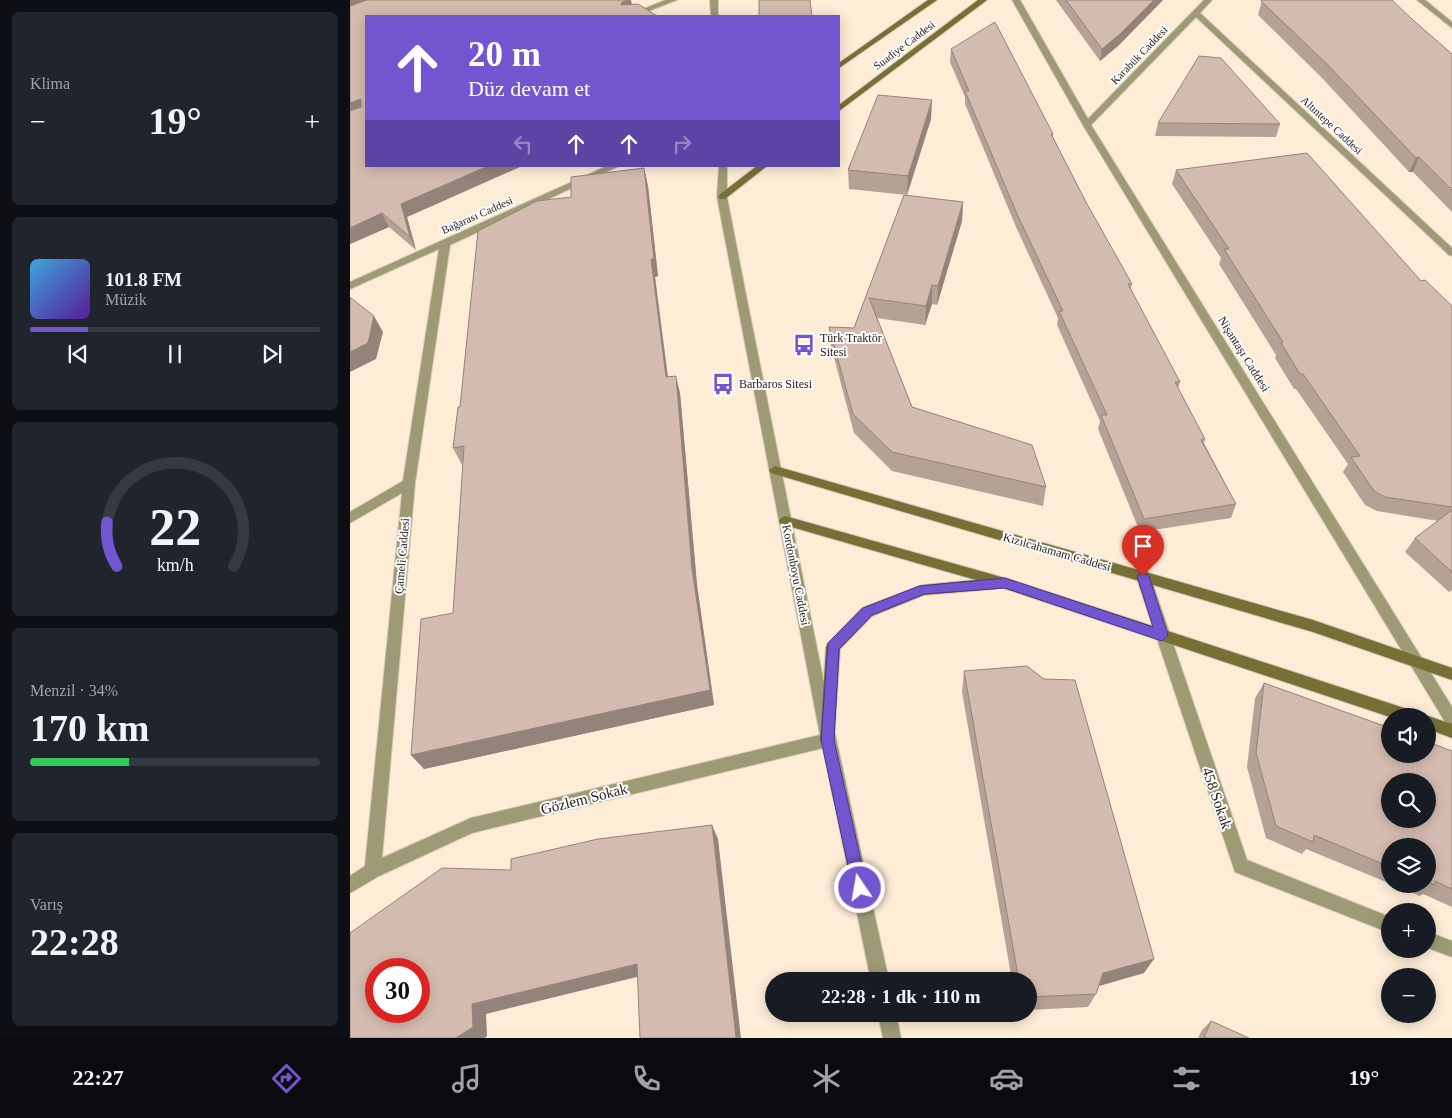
<!DOCTYPE html>
<html lang="tr">
<head>
<meta charset="utf-8">
<style>
  :root { --surface:#171b24; --page:#20242c; --text:#f1f3f6; --muted:#9ea1a6; --line:#363941; --accent:#7355cf }
  body { margin:0; font-family:Georgia,serif; background:var(--page); color:var(--text); height:100vh; display:flex; flex-direction:column; font-size:19px; white-space:nowrap }
  * { box-sizing:border-box; margin:0 }
  p { font-size:16px; color:var(--muted) }
  .icon { flex:none; width:28px; height:28px; fill:none; stroke:currentColor; stroke-width:2; stroke-linecap:round; stroke-linejoin:round }
  .map { position:relative; flex:1; overflow:hidden }
  .drawer { display:flex; flex-direction:column; gap:12px; padding:12px; background:#0d0f14; width:350px }
  .drawer>* { flex:none }
  .top-card { position:absolute; left:15px; top:15px; width:475px; height:152px; border-radius:0px; box-shadow:0 2px 12px #0003; background:#7355cf; color:#fff; overflow:hidden }
  .fabs { position:absolute; left:1031px; top:708px; display:grid; gap:10px }
  .fabs a { display:grid; place-items:center; width:55px; height:55px; border-radius:50%; background:var(--surface); box-shadow:0 2px 12px #0003; font-size:25px }
  .speed { position:absolute; left:15px; top:958px; display:flex; gap:10px; font-size:25px; font-weight:700; text-align:center }
  .speed>* { display:grid; place-content:center; width:65px; height:65px; border-radius:50%; background:var(--surface); box-shadow:0 2px 12px #0003; line-height:1 }
  .speed .limit { border:8px solid #d22; background:#fff; color:#111 }
  .pin { position:absolute; display:grid; place-items:center; width:42px; height:42px; color:#fff; margin:-51px -21px; border-radius:50% 50% 50% 0; rotate:-45deg; box-shadow:0 0 5px #0007 }
  .pin .icon { rotate:45deg }
  .me { position:absolute; width:55px; margin:-28px; rotate:348deg; stroke-linejoin:round; filter:drop-shadow(0 0 4px #0008) }
  .turn { display:flex; align-items:center; gap:18px; height:105px; padding:0 20px; font-size:22px }
  .turn .icon { width:65px; height:65px; stroke-width:2.5 }
  .turn b { display:block; font-size:35px; line-height:42px }
  .lanes { display:flex; align-items:center; height:48px; padding:0 20px; background:#0003; justify-content:center; gap:25px; direction:ltr }
  .lanes .off { opacity:.35 }
  .big { font-size:38px; font-weight:700; line-height:1.1 }
  .drawer .widget { flex:1; display:flex; flex-direction:column; justify-content:center; gap:8px; min-width:0; padding:0 18px; border-radius:8px; background:var(--page) }
  .drawer .dial { align-items:center; gap:0 }
  .dial svg { height:130px; overflow:visible; fill:none; stroke:var(--line); stroke-width:7; stroke-linecap:round; text-anchor:middle }
  .dial text { fill:var(--text); stroke:none }
  .song { display:flex; align-items:center; gap:15px }
  .cover { width:60px; height:60px; border-radius:8px; background:linear-gradient(135deg,hsl(200 70% 55%),hsl(270 70% 35%)) }
  .played { height:5px; border-radius:2px; background:linear-gradient(90deg,var(--accent) 20%,var(--line) 20%) }
  .keys { display:flex; justify-content:space-around; direction:ltr }
  .heat { display:flex; justify-content:space-between; align-items:center; font-size:28px; direction:ltr }
  .charge { height:8px; border-radius:4px; background:linear-gradient(90deg,#34c759 34%,var(--line) 0) }
  .trip { position:absolute; left:415px; top:972px; width:272px; height:50px; border-radius:25px; background:var(--surface); box-shadow:0 2px 12px #0003; font-weight:700; line-height:50px; text-align:center }
  .menu { display:flex; height:80px; justify-content:space-around; align-items:center; background:#090b0e; color:var(--muted) }
  .menu .icon { width:35px; height:35px }
  .menu .on { color:var(--accent) }
  .menu b { font-size:22px; color:var(--text) }
  main { display:flex; flex:1; min-height:0 }
  .map>svg:first-child { display:block }
  .lines { fill:none; stroke-linecap:round; stroke-linejoin:round }
  .street-casing { stroke:#d7c9b5; stroke-width:2 }
  .secondary-casing { stroke:#d7c9b5; stroke-width:2 }
  .street { fill:#9d9a75; fill-rule:evenodd }
  .secondary { fill:#767037; fill-rule:evenodd }
  .wall { fill:#b6a196; fill-rule:evenodd }
  .shaded-wall { fill:#94837a }
  .building { fill:#d4bbaf; stroke:#94837a; fill-rule:evenodd }
  .route { fill:#7355cf; stroke:#4b3787 }
  .labels { text-anchor:middle; dominant-baseline:central; stroke-width:4; stroke-linejoin:round; paint-order:stroke }
  .far-street-label { font-size:11px; fill:#29231b; stroke:#fcfcfc }
  .poi-label { font-size:12px; fill:#29231b; stroke:#fcfcfc; text-anchor:start }
  .street-label { font-size:12px; fill:#29231b; stroke:#fcfcfc }
  .near-street-label { font-size:15px; fill:#29231b; stroke:#fcfcfc }
</style>
</head>
<body>
<main>
<section class="drawer">
<div class="widget"><p>Klima</p>
<div class="heat"><a>−</a><b class="big">19°</b><a>+</a></div>
</div>
<div class="widget">
<div class="song"><i class="cover"></i><div><b>101.8 FM</b><p>Müzik</p></div></div>
<div class="played"></div>
<div class="keys"><svg class="icon" aria-label="previous" viewBox="0 0 24 24"><path d="M18 5L8 12l10 7zM5 5v14"/></svg><svg class="icon" aria-label="pause" viewBox="0 0 24 24"><path d="M8 5v14M16 5v14"/></svg><svg class="icon" aria-label="next" viewBox="0 0 24 24"><path d="M6 5l10 7-10 7zM19 5v14"/></svg></div>
</div>
<div class="widget dial"><svg viewBox="0 0 100 80">
<path d="M14 69A42 42 0 1 1 86 69"/>
<path d="M14 69A42 42 0 0 1 8 42" stroke="#7355cf"/>
<text x="50" y="56" font-size="32" font-weight="700">22</text>
<text x="50" y="72" font-size="11">km/h</text>
</svg></div>
<div class="widget"><p>Menzil · 34%</p><b class="big">170 km</b><div class="charge"></div></div>
<div class="widget"><p>Varış</p><b class="big">22:28</b></div>
</section>
<div class="map">
<svg width="1102" height="1038" viewBox="0 0 1102 1038">
  <rect width="100%" height="100%" fill="#fdedd7"/>
  <g class="lines">
    <g class="street-casing">
      <g id="street">
        <path d="M316 0H327L285 16H275Z"/>
        <path d="M360 0H368V16H361Z"/>
        <path d="M662 0H670L738 119 854 0H862L850 13 1102 248V256L1099 255 846 17 741 125 1102 707V727L1097 725 733 125Z"/>
        <path d="M1067 0H1075L1102 22V28Z"/>
        <path d="M257 166H269L100 245 65 483 32 858 121 818 470 735 367 197 369 166H377V197L396 295 475 688 539 981H521L473 748 122 833 29 876 0 893V876L15 866 52 493 0 523V512L53 481 89 249 0 289V282Z"/>
        <path d="M793 571 798 572 800 576 897 860 1040 917V933L885 872 786 576 788 572Z"/>
        <path d="M1078 932 1102 941V957L1078 948Z"/>
        <path d="M528 1014H546L551 1038H533Z"/>
      </g>
    </g>
    <g class="secondary-casing">
      <g id="secondary">
        <path d="M578 0H587L489 68V63Z"/>
        <path d="M628 0H637L489 111V105Z"/>
        <path d="M407 166H417L375 199H369V195Z"/>
        <path d="M425 466 963 620 1102 668V680L963 632 421 473 419 470Z"/>
        <path d="M435 516 655 578 1057 709 1062 711 1064 716 1040 717 650 587 645 589 574 595 522 616 490 649 484 740 482 745 477 747 472 745 470 740 476 647 478 643 512 608 573 585 626 580 431 524 429 521 431 518Z"/>
        <path d="M1078 716 1102 724V738L1078 729Z"/>
      </g>
    </g>
    <use href="#street" class="street"/>
    <use href="#secondary" class="secondary"/>
  </g>
  <g class="wall">
    <path d="M0 0 16 166H172L57 217 66 250 39 227 0 244Z"/>
    <path d="M706 0H813L768 46 750 61Z"/>
    <path d="M912 0 1063 20 1102 54V212L1063 172H1059L973 79 908 15Z"/>
    <path d="M601 49 703 134V137L737 204 782 284 780 290 830 382 828 388 855 439 854 443 886 504 881 518 790 532 748 429 750 421 707 325 708 318 666 227 615 104V97L600 62Z"/>
    <path d="M581 119 557 195 499 189 498 170Z"/>
    <path d="M808 123 930 124 926 137 805 136Z"/>
    <path d="M294 168 298 186 308 276 305 277 318 377 330 393 347 585 364 705 74 769 61 755 103 613 113 465H112L103 448 110 407 221 197Z"/>
    <path d="M826 170 1071 281 1102 306V590L1099 592 1055 552 1065 538 1088 521 1027 511 1015 505 993 472 998 464 946 389H944L925 358 926 355 869 264 871 258 822 184Z"/>
    <path d="M554 195 613 202 612 221 587 305 582 304 575 325 527 318 562 407 696 487 693 506 542 471 504 433 481 346 479 327 504 328Z"/>
    <path d="M614 671 794 973 749 986 746 994 738 1007 679 1010V981H662L612 692Z"/>
    <path d="M914 683 1102 751V907L1073 894 1070 896 956 849 952 854 916 838 897 767 905 698ZM1040 846H1078V884H1040Z"/>
    <path d="M861 1021 899 1038H848L852 1030Z"/>
  </g>
  <g class="shaded-wall">
    <path d="M0 0H37L0 13Z"/>
    <path d="M277 0H281L283 11 271 5 272 2Z"/>
    <path d="M804 0H813L768 46 750 61 752 49Z"/>
    <path d="M11 99 16 110 0 117V103Z"/>
    <path d="M582 100 581 119 557 195 558 176Z"/>
    <path d="M1069 157 1063 172H1059L1066 158Z"/>
    <path d="M138 166H172L57 217 66 250 60 237 51 204Z"/>
    <path d="M294 168 298 186 308 276 305 277 320 395 316 377 301 259Z"/>
    <path d="M613 202 612 221 587 305 588 286Z"/>
    <path d="M32 213 39 227 0 244V228Z"/>
    <path d="M582 285V304L575 325 576 306Z"/>
    <path d="M24 316 33 332 26 359 0 372V352Z"/>
    <path d="M326 376 330 393 347 585 364 705 74 769 61 755 342 569Z"/>
    <path d="M362 825 368 839 391 1038H386Z"/>
    <path d="M804 959 794 973 745 987 753 973Z"/>
    <path d="M287 964 295 975 136 1014 137 1036 135 1038H106L122 1004Z"/>
  </g>
  <g class="building">
    <path d="M17 0H277L272 2 271 5 288 4 307 16H16V166H138L51 204 60 237 32 213 0 228V111L11 107V99L0 103V6Z"/>
    <path d="M409 0H460L462 16H409Z"/>
    <path d="M716 0H804L770 34 752 49Z"/>
    <path d="M912 0H1042L1063 20 1102 54V190L1069 157 1066 158 978 65 911 1Z"/>
    <path d="M645 22 703 134H701L737 204 782 284H778L830 382H825L855 439 851 440 886 504 794 519 751 415H757L709 311H713L667 214 615 91H619L601 49Z"/>
    <path d="M849 56 871 58 930 124 808 123Z"/>
    <path d="M528 95 582 100 558 176 498 170Z"/>
    <path d="M957 153 1071 281 1075 280 1102 306V507L1035 497 1024 491 1001 457 1010 456 953 374H950L931 343 933 342 874 249H879L826 170Z"/>
    <path d="M294 168 304 259H301L316 377 326 376 342 569 360 690 61 755 71 619 103 613 114 446 103 448 108 407H110L128 231 187 201 221 197V177Z"/>
    <path d="M554 195 613 202 588 286 582 285 576 306 519 298 562 407 682 445 696 487 542 452 503 414 479 327 504 328Z"/>
    <path d="M0 298H1L24 316 18 343 0 352Z"/>
    <path d="M1102 510V572L1065 538Z"/>
    <path d="M677 666 694 679 725 680 804 959 753 973 746 994 679 997V981H669L614 671Z"/>
    <path d="M914 683 1040 728V754H1078V742L1102 751V889L1085 881V885L1078 882V846H1040V867L964 835 963 842 926 826 906 753ZM1040 781H1078V819H1040Z"/>
    <path d="M362 825 386 1038H290L287 964 122 1004 123 1027 106 1038H0V933L92 868 161 870V859L248 839ZM26 969H69V1011H26Z"/>
    <path d="M861 1021 899 1038H854Z"/>
  </g>
  <path class="route" d="M793 572 799 576 818 635 812 641 655 588 574 594 522 615 489 649 484 740 517 888 515 894 510 896 504 894 471 740 478 643 513 608 569 586 655 578 803 627 787 576Z"/>
  <defs>
    <g id="bus-bare" transform="scale(1.725)"><path d="M-5-6H5V4H4V6H2V4H-2V6H-4V4H-5ZM-3.5-4V0h7V-4ZM-3.5 1.2v1.5H-2V1.2ZM2 1.2v1.5H3.5V1.2Z" fill="#7355cf" stroke="#fcfcfc" stroke-width="2.5" paint-order="stroke"/></g>
  </defs>
  <g fill-rule="evenodd">
    <use href="#bus-bare" x="454" y="345"/>
    <use href="#bus-bare" x="373" y="384"/>
  </g>
  <g class="labels">
    <g class="far-street-label">
      <text transform="translate(554 45) rotate(-37)">Suadiye Caddesi</text>
      <text transform="translate(789 55) rotate(-46)">Karabük Caddesi</text>
      <text transform="translate(982 125) rotate(43)">Altıntepe Caddesi</text>
      <text transform="translate(127 215) rotate(-24)">Bağarası Caddesi</text>
    </g>
    <g class="poi-label">
      <text x="470" y="338">Türk Traktör<tspan x="470" dy="14">Sitesi</tspan></text>
      <text x="389" y="384">Barbaros Sitesi</text>
    </g>
    <g class="street-label">
      <text transform="translate(894 354) rotate(58)">Nişantaşı Caddesi</text>
      <text transform="translate(707 552) rotate(16)">Kızılcahamam Caddesi</text>
      <text transform="translate(52 556) rotate(-85)">Çameli Caddesi</text>
      <text transform="translate(446 575) rotate(79)">Kordonboyu Caddesi</text>
    </g>
    <g class="near-street-label">
      <text transform="translate(867 798) rotate(71)">458 Sokak</text>
      <text transform="translate(234 799) rotate(-14)">Gözlem Sokak</text>
    </g>
  </g>
</svg>
<div class="fabs">
<a><svg class="icon" aria-label="sound" viewBox="0 0 24 24"><path d="M4 9h4l5-4v14l-5-4H4zM17 9q2 3 0 6"/></svg></a>
<a><svg class="icon" aria-label="search" viewBox="0 0 24 24"><circle cx="10" cy="10" r="6"/><path d="M15 15l6 6"/></svg></a>
<a><svg class="icon" aria-label="layers" viewBox="0 0 24 24"><path d="M12 4l9 5-9 5-9-5zM3 14l9 5 9-5"/></svg></a>
<a>+</a>
<a>−</a>
</div>
<div class="speed"><div class="limit">30</div></div>
<div class="pin" style="left:793px;top:576px;background:#d93025"><svg class="icon" aria-label="arrive" viewBox="0 0 24 24"><path d="M6 21V4h12l-3 4 3 4H6"/></svg></div>
<svg class="me" style="left:510px;top:888px" viewBox="-20 -20 40 40"><circle r="17" fill="#7355cf" stroke="#fff" stroke-width="3"/><path d="M0-11L8 9 0 5-8 9z" fill="#fff"/></svg>
<div class="trip">22:28 · 1 dk · 110 m</div>
<div class="top-card">
<div class="turn"><svg class="icon" aria-label="ahead" viewBox="0 0 24 24"><path d="M12 20V5M6 11l6-6 6 6"/></svg><div><b>20 m</b>Düz devam et</div></div>
<div class="lanes"><svg class="icon off" aria-label="left" viewBox="0 0 24 24"><path d="M17 20v-9H6M10 6l-5 5 5 5"/></svg><svg class="icon" aria-label="ahead" viewBox="0 0 24 24"><path d="M12 20V5M6 11l6-6 6 6"/></svg><svg class="icon" aria-label="ahead" viewBox="0 0 24 24"><path d="M12 20V5M6 11l6-6 6 6"/></svg><svg class="icon off" aria-label="right" viewBox="0 0 24 24"><path d="M7 20v-9h11M14 6l5 5-5 5"/></svg></div>
</div>
</div>
</main>
<nav class="menu">
<b>22:27</b>
<svg class="icon on" aria-label="directions" viewBox="0 0 24 24"><path d="M12 3l9 9-9 9-9-9zM9 14v-3h6M13 9l2 2-2 2"/></svg>
<svg class="icon" aria-label="music" viewBox="0 0 24 24"><path d="M9 18V5l10-2v13"/><circle cx="6" cy="18" r="3"/><circle cx="16" cy="16" r="3"/></svg>
<svg class="icon" aria-label="phone" viewBox="0 0 24 24"><path d="M5 4h4l2 5-3 2q2 4 5 5l2-3 5 2v4C11 20 4 13 5 4z"/></svg>
<svg class="icon" aria-label="climate" viewBox="0 0 24 24"><path d="M12 3v18M4 7l16 10M4 17L20 7"/></svg>
<svg class="icon" aria-label="car" viewBox="0 0 24 24"><path d="M5 17H2v-5l4-1 3-4h7l3 4 3 1v5h-3M9 17h6M6 11h13"/><circle cx="7" cy="17" r="2"/><circle cx="17" cy="17" r="2"/></svg>
<svg class="icon" aria-label="filters" viewBox="0 0 24 24"><path d="M4 7h16M4 17h16"/><circle cx="9" cy="7" r="2"/><circle cx="15" cy="17" r="2"/></svg>
<b>19°</b>
</nav>
</body>
</html>
